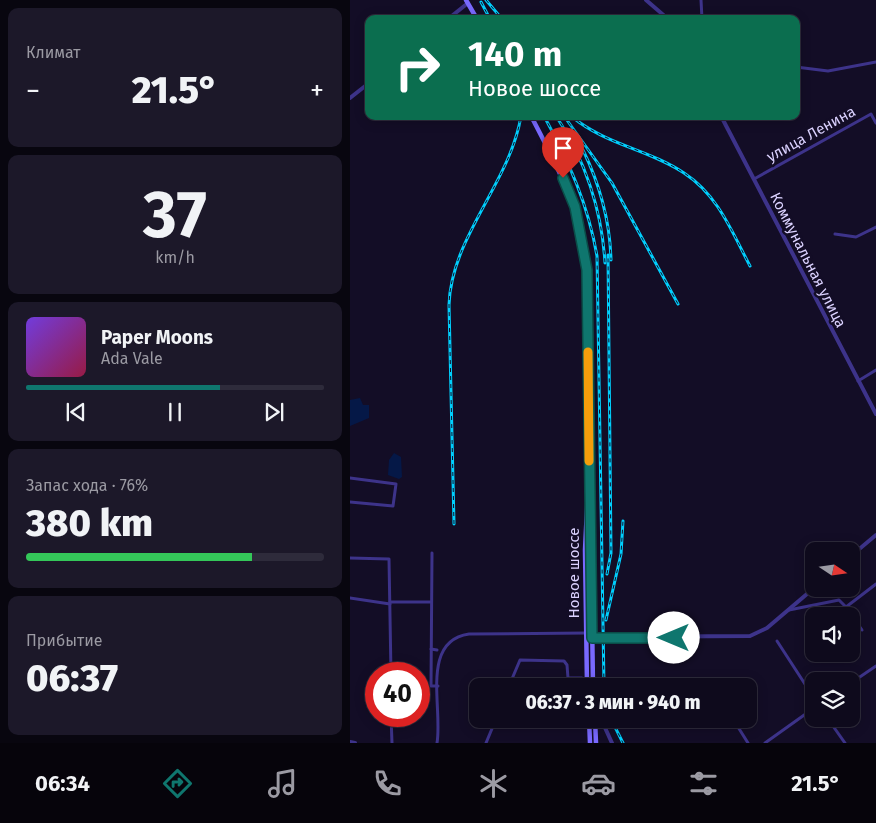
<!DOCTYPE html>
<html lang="ru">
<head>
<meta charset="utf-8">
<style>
  :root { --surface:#0e0a1c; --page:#1c1829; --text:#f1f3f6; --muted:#9b9aa3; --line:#2e2b3b; --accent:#0f766e }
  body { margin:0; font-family:"Fira Sans",sans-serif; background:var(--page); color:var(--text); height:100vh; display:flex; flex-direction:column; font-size:19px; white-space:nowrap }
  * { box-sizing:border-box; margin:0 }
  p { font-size:16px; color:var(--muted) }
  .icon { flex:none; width:28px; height:28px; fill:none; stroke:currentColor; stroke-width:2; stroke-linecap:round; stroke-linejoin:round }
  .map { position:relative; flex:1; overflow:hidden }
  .details { display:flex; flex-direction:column; gap:8px; padding:8px; background:#08060f; width:350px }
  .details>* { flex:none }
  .guide { position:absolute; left:15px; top:15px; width:435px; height:105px; border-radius:10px; box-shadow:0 2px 12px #0003,0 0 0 1px var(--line); background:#0b6e4f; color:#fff; overflow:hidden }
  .needle { width:32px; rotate:103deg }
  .controls { position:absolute; left:455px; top:542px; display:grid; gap:10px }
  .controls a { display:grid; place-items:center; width:55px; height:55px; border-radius:10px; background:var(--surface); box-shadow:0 2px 12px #0003,0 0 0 1px var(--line); font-size:25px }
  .speed { position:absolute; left:15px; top:662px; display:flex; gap:10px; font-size:25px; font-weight:700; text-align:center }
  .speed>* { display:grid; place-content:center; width:65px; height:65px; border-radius:50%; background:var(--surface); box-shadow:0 2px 12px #0003,0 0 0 1px var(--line); line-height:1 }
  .speed .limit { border:8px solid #d22; background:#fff; color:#111 }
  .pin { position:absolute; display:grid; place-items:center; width:42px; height:42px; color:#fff; margin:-51px -21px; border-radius:50% 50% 50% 0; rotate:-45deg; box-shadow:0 0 5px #0007 }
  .pin .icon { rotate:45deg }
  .me { position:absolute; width:55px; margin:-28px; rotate:270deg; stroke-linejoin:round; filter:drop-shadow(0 0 4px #0008) }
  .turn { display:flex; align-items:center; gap:18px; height:105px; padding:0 20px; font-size:22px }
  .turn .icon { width:65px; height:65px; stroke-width:2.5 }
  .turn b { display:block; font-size:35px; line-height:42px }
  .big { font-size:38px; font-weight:800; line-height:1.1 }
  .details .tile { flex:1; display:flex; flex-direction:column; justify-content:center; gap:8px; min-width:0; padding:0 18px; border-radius:10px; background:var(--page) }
  .details .dial { align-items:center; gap:0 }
  .dial b { font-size:65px; line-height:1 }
  .song { display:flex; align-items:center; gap:15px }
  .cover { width:60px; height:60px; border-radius:8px; background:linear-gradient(135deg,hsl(260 70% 55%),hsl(340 70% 35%)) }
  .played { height:5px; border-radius:2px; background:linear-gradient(90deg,var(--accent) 65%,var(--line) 65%) }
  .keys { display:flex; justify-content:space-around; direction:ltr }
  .heat { display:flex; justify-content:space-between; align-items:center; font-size:28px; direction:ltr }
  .charge { height:8px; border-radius:4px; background:linear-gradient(90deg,#34c759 76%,var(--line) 0) }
  .trip { position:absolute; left:119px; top:678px; width:288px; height:50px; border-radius:10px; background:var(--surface); box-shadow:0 2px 12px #0003,0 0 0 1px var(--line); font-weight:800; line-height:50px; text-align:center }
  .dock { display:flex; height:80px; justify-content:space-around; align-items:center; background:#06040b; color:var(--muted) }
  .dock .icon { width:35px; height:35px }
  .dock .active { color:var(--accent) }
  .dock b { font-size:22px; color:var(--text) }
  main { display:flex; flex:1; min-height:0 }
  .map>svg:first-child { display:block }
  .water { fill:#051847 }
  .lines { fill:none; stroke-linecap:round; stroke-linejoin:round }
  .minor { stroke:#3d338a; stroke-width:3 }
  .tertiary { stroke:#3d338a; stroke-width:4 }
  .secondary { stroke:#7969ff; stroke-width:4.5 }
  .rail-casing { stroke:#00cffd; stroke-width:3 }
  .rail { stroke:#130d26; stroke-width:1; stroke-dasharray:4; stroke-linecap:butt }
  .route-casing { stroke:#0a4d48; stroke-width:12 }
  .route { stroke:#0f766e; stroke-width:9 }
  .slow { stroke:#f59e0b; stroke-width:9 }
  .labels { text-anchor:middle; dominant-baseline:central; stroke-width:5; stroke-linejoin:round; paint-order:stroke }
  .street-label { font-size:15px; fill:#dbd2ff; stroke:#130d26 }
</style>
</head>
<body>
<main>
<section class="details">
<div class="tile"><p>Климат</p>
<div class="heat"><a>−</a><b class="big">21.5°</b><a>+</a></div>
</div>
<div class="tile dial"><b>37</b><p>km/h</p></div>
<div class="tile">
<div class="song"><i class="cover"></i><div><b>Paper Moons</b><p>Ada Vale</p></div></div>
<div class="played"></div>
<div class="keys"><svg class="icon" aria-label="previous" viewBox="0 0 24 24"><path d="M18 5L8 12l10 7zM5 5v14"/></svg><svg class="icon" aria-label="pause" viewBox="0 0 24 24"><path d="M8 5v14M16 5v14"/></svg><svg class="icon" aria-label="next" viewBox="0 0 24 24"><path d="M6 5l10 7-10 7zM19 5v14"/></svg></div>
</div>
<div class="tile"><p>Запас хода · 76%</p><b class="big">380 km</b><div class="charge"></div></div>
<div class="tile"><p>Прибытие</p><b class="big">06:37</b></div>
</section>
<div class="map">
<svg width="526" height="743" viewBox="0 0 526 743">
  <rect width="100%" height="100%" fill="#130d26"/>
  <g class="water">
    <path d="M10 398 13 405H19V418L0 426V400Z"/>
    <path d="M44 453 51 457 52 477 49 479 38 475 39 460Z"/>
  </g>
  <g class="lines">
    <g class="minor">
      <path d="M351 0 352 19"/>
      <path d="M446 67 478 71 526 62"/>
      <path d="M404 179 521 114 526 123"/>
      <path d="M485 234 506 237 526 227"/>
      <path d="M508 381 526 370"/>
      <path d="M0 478 46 484 43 506 0 502"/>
      <path d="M82 553 81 686H88"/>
      <path d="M0 558 39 559 41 674"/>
      <path d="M0 598 40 604"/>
      <path d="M40 602H81"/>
      <path d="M496 607 526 584"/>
      <path d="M439 610 489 600 496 607 512 630"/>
      <path d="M427 641 464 698"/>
      <path d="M81 649 87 650"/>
      <path d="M501 683 526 666"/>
      <path d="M159 686 170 660 214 661 217 665 218 678H232L237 683"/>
      <path d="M41 716 42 743"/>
      <path d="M383 719 398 743"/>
      <path d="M478 719 495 743"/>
      <path d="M307 725 314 719"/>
      <path d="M87 743C93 708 70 641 119 634L237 633"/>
      <path d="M136 743 146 719"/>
      <path d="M415 743 464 708"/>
    </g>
    <g class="tertiary">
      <path d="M296 0 318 19"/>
      <path d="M98 19 118 3"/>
      <path d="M0 98 19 83"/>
      <path d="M371 116 526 414"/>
      <path d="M501 556 526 535"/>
      <path d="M237 637 400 636 417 628 464 588"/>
      <path d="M251 719 262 743"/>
      <path d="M0 742 5 743"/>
    </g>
    <g class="secondary">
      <path d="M116 0 127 19"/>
      <path d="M181 116C209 169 230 209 237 270L243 686"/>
      <path d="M237 686 235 550 238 488"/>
      <path d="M239 719 240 743"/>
      <path d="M245 719 246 743"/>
    </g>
    <g class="rail-casing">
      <g id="rail">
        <path d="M136 0 152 19"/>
        <path d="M131 2 140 19"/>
        <path d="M194 116C219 162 238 204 247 256L254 686"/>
        <path d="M206 116C235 159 252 211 255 263"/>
        <path d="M214 116 262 183 328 304"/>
        <path d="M221 116C256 145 298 149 334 173 368 195 382 232 400 266"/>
        <path d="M233 150C250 185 260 221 261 260"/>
        <path d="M104 524 99 305C101 237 160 183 171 116"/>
        <path d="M257 574 261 553 258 255"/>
        <path d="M256 620 271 554 273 521"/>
        <path d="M261 719 273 743"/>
      </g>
    </g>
    <use href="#rail" class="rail"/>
  </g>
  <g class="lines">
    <g class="route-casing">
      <path id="route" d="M213 178 225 207 237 270 242 638H324"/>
    </g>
    <use href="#route" class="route"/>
    <path class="slow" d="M238 352 239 461"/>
  </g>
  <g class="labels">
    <g class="street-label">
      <text transform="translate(461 134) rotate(-29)">улица Ленина</text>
      <text transform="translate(458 260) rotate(63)">Коммунальная улица</text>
      <text transform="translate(224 573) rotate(-90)">Новое шоссе</text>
    </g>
  </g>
</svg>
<div class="controls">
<a><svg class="needle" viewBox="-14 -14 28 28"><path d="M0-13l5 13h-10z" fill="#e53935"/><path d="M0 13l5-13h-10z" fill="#9b9aa3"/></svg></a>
<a><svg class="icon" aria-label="sound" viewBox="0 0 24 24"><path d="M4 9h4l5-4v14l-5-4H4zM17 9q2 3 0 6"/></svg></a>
<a><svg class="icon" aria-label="layers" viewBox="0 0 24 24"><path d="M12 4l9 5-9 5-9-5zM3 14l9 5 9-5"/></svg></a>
</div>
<div class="speed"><div class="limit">40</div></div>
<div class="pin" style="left:213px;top:178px;background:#d93025"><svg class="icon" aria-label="arrive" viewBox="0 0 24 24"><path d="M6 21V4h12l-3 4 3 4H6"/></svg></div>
<svg class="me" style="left:324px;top:638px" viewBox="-20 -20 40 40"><circle r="19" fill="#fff"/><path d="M0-13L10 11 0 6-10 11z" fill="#0f766e"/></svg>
<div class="trip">06:37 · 3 мин · 940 m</div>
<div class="guide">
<div class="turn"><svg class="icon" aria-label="right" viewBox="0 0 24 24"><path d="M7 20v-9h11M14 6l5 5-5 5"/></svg><div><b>140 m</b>Новое шоссе</div></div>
</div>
</div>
</main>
<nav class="dock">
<b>06:34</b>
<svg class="icon active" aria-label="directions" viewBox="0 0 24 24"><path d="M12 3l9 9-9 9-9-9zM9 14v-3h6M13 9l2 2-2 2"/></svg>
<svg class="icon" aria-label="music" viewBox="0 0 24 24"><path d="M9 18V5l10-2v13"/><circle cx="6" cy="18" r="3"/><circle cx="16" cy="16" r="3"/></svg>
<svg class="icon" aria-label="phone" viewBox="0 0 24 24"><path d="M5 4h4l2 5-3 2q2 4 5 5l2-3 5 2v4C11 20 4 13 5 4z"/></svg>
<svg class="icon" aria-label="climate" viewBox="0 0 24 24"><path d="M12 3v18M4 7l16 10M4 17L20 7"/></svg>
<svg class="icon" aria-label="car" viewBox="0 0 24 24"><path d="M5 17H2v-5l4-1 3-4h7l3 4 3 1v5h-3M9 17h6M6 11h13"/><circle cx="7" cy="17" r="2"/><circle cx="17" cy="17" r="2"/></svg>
<svg class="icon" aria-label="filters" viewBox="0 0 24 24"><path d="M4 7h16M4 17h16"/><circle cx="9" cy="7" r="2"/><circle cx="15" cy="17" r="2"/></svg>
<b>21.5°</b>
</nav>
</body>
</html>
